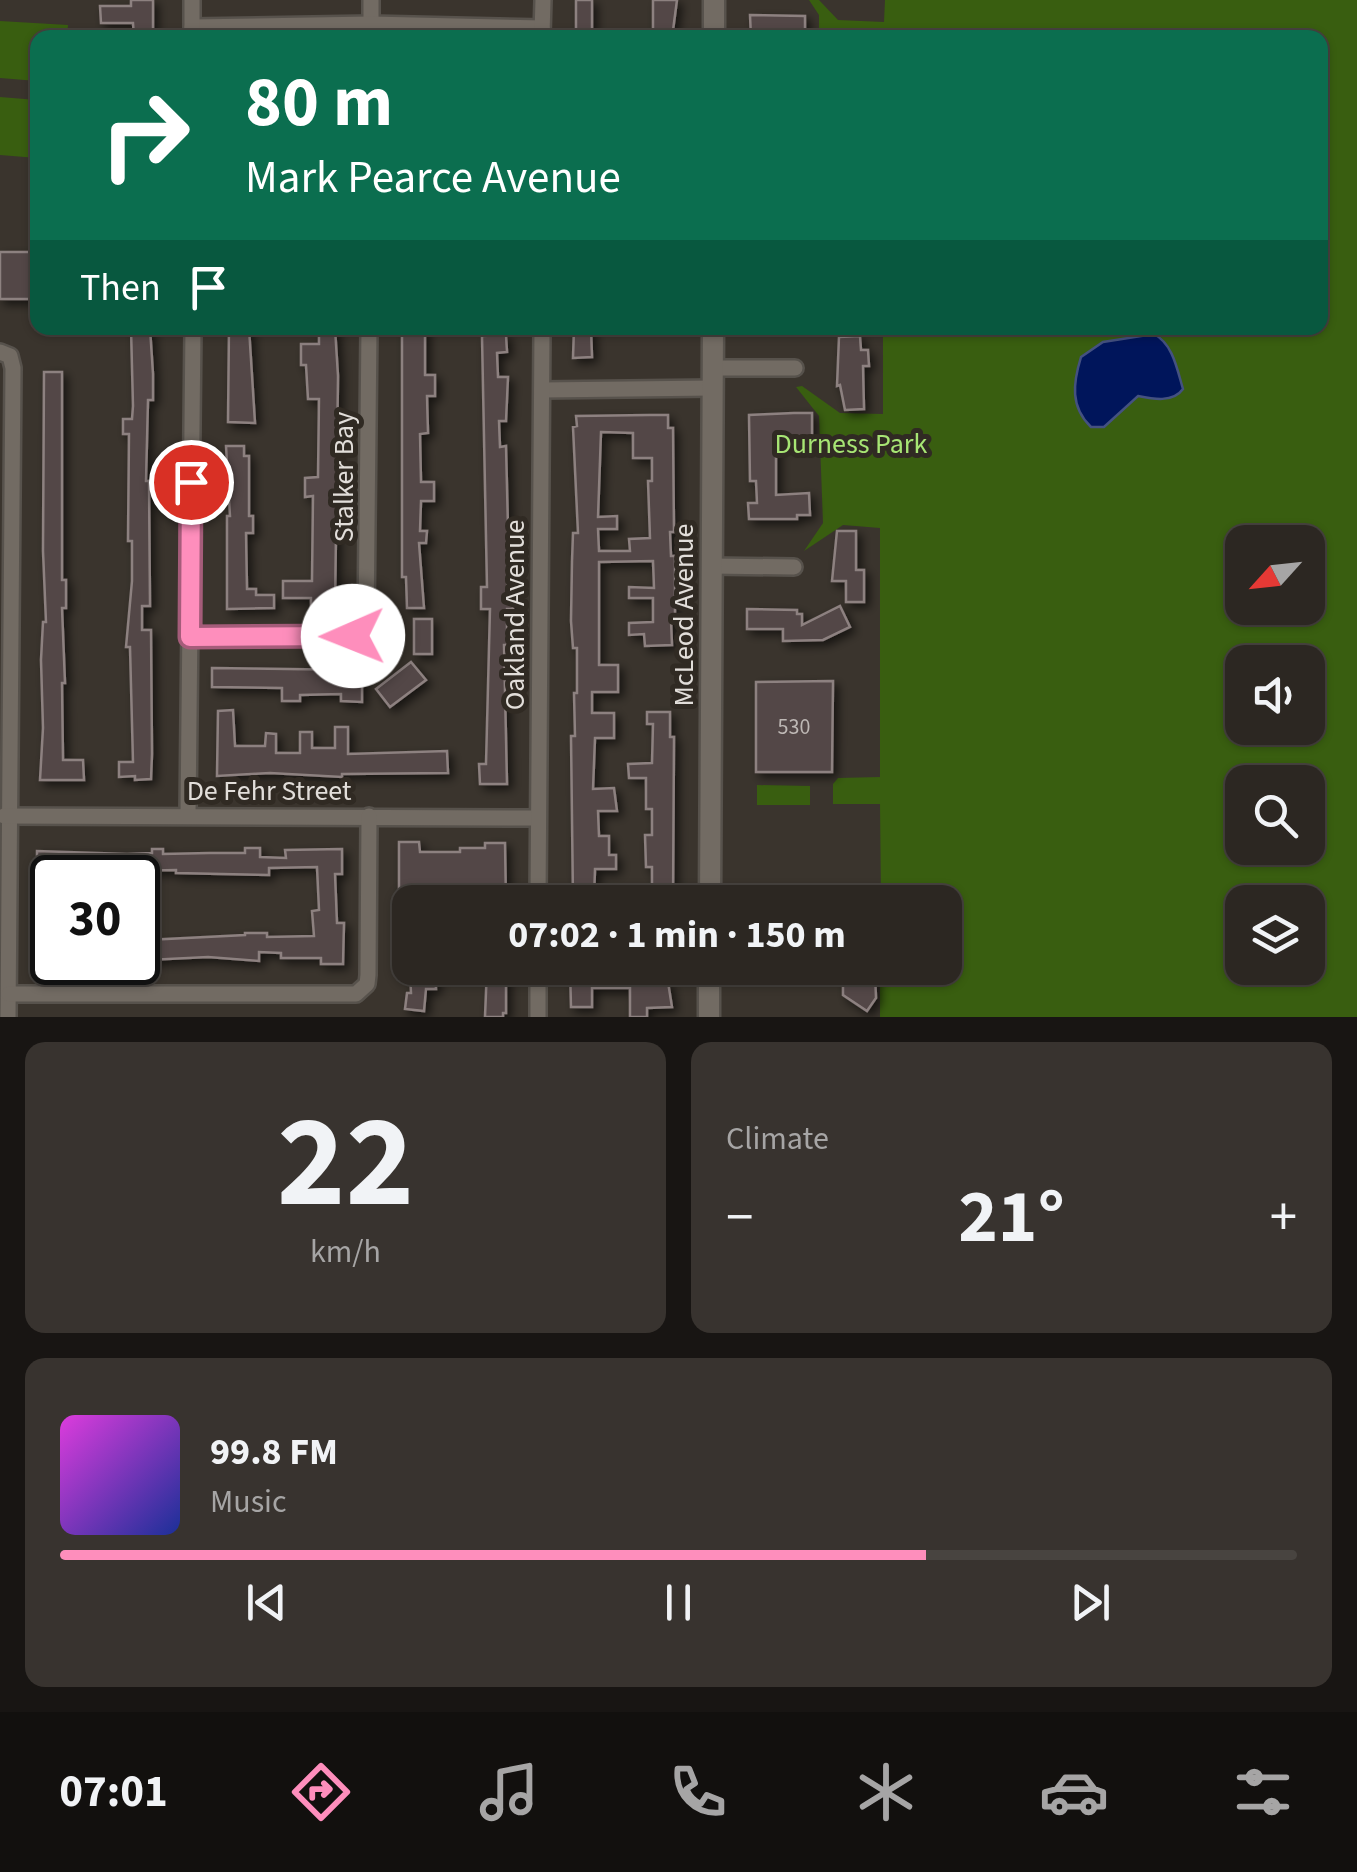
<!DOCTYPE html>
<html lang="en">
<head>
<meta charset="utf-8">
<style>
  :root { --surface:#2c2722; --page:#38332f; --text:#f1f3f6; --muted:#a6a5a5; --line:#484440; --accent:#fe8ebc }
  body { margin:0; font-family:"Source Sans 3",sans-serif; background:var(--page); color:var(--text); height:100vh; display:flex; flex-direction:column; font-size:38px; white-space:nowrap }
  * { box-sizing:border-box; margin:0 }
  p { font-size:32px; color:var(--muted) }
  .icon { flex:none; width:55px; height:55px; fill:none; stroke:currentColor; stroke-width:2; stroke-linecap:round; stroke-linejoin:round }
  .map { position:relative; height:1017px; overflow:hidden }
  .details { display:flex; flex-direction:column; gap:25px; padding:25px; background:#181513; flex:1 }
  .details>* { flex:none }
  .guide { position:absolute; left:30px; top:30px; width:1298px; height:305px; border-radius:20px; box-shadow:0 2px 8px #0004,0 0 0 2px var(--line); background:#0b6e4f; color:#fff; overflow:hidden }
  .needle { width:65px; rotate:243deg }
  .controls { position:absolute; left:1225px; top:525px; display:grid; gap:20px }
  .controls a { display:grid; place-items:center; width:100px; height:100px; border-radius:20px; background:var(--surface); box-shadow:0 2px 8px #0004,0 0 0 2px var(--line); font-size:50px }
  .speed { position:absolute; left:30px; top:855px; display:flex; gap:20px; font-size:50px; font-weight:700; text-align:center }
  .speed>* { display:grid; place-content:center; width:130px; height:130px; border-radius:50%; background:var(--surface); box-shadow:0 2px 8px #0004,0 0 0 2px var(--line); line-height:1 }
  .speed .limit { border:5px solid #111; border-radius:15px; background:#fff; color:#111 }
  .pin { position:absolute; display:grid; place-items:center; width:85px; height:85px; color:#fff; margin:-42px; border:5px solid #fff; border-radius:50%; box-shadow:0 2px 10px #0007 }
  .me { position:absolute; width:110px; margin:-55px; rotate:269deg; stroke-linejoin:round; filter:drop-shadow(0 0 8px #0008) }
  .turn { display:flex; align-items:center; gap:35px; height:210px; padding:0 50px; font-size:45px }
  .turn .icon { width:130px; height:130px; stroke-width:2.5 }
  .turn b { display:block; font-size:70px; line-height:85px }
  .then { display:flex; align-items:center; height:95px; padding:0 50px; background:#0003; gap:20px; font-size:38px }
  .big { font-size:75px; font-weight:700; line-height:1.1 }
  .details .card { flex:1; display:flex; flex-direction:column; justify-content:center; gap:15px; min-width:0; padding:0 35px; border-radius:20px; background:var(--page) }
  .details .dial { align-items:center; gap:0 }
  .dial b { font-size:130px; line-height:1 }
  .song { display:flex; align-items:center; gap:30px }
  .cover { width:120px; height:120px; border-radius:15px; background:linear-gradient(135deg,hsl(300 70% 55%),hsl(230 70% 35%)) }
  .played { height:10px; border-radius:5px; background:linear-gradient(90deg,var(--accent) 70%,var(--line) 70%) }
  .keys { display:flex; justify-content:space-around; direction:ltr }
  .heat { display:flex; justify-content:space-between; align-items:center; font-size:55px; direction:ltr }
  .details .tiles { flex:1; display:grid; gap:25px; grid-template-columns:1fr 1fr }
  .card:last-child { grid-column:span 2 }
  .trip { position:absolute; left:392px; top:885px; width:570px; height:100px; border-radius:20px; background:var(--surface); box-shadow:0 2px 8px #0004,0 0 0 2px var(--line); font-weight:700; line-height:100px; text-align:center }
  .menu { display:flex; height:160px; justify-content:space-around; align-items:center; background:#12100e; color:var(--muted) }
  .menu .icon { width:70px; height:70px }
  .menu .on { color:var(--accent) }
  .menu b { font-size:45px; color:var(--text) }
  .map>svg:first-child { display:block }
  .green { fill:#395e10; fill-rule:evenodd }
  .water { fill:#00155b; stroke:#445181; stroke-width:2.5 }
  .building { fill:#524746; stroke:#8d8180; stroke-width:2.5; fill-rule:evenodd; filter:url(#shadow) }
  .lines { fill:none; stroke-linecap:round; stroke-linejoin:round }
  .minor-casing { stroke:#57524c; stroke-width:20 }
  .tertiary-casing { stroke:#57524c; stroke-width:25 }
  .minor { stroke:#726b63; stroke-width:15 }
  .tertiary { stroke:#726b63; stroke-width:20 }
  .route-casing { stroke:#a55c7a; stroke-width:25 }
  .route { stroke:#fe8ebc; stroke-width:18 }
  .labels { text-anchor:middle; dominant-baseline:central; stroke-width:10; stroke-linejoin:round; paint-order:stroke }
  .number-label { font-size:22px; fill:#beb8b5 }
  .park-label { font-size:28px; fill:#a7e574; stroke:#302a23 }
  .street-label { font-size:28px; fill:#e2deda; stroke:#302a23 }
</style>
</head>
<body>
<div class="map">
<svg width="1357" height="1017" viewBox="0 0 1357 1017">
  <defs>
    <filter id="shadow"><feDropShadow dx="4.5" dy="4.5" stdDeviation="5" flood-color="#0009"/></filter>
  </defs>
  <rect width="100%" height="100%" fill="#3a342d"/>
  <g class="green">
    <path d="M809 0H819L838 20 884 22 885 0H1357V1017H880V968H945V902H881L880 804H833V784L838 778 880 777V528L843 525 804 551 823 523 819 416 796 387 802 386 840 413 883 414V328H1320V38L819 37V15ZM1242 542H1308V608H1242ZM1242 662H1308V728H1242ZM1242 782H1308V848H1242ZM1242 902H1308V968H1242Z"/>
    <path d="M0 21 68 25 67 37 38 38 37 81 0 78Z"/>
    <path d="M0 97 37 100V158L0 155Z"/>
    <path d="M757 785 810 786V805H757Z"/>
  </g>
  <path class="water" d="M1154 334C1173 344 1177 369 1183 389 1173 403 1153 399 1138 396L1104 427H1091C1070 407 1073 383 1081 357L1103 342Z"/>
  <g class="building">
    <path d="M131 0H153V38H134L133 23H101L100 6H131Z"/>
    <rect x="576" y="0" width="16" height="38"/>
    <path d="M653 0H677L672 38H653Z"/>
    <path d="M750 15 805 16V38H751Z"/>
    <rect x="0" y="252" width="38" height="47"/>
    <path d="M131 328H150L153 374V400H148L146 481H149L150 606H142V630H151L152 754 151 779 135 780V776L119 777V762H133L130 647H126L132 581V541H128L129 434H123V419H132L133 406Z"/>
    <path d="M229 328H249L255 423 228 422Z"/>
    <path d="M319 328H335L338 376 335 610 311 609V598H283V581H312L313 496 305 497V478L318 477 319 399H308L306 365H301V344H319Z"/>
    <path d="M402 328H425V375H435V396H427L428 433 420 434 421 482H434V501H421L420 531H427L426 543H419L424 608H407L406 577H402Z"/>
    <path d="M574 328H591L592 357 573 358Z"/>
    <path d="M506 335 507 352 497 353 498 377H508L506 421H499L500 447 506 446 509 569 507 592H513V609H507V645H504L507 784H480L479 764H486L490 609H481V587H487L482 336Z"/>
    <path d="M860 336 861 350H868L869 366H863L864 409 845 410 840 385 837 386 839 337Z"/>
    <path d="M44 372H62V580H66V608H62L65 683H62L63 760H83L84 780H40L43 728 41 660 43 622H46L43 551Z"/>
    <path d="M794 413H812V444H776V495L809 493 810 515H797V519H749L748 503H757L756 481H750L749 415Z"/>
    <path d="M650 415H668V428H673L674 532H670L671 556H675V620H671L672 645 645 646 644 634 629 635V623L653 622V598H629V587L654 588 653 561 599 562V665H618V692H592V713H614V738H595L593 789 614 788 617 811H598L599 836H609V855H616V869H595L594 900H573L571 736H575L574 693H577V648H573L571 621 572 562 573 533H578L573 427 577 426 576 416ZM601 432 633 433V458H652V481H648L650 538 629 539 630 551H599L598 529H617V516L598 517Z"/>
    <path d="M226 446H244V456H249V516H253V533H246L247 589H256V595H274V608L227 609V516H230Z"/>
    <path d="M837 531H856V570H864V602H846V581H832Z"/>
    <path d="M840 606 850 627 823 640 783 641V629H747V609L797 610V614H802V625Z"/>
    <rect x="414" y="619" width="18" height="35"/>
    <path d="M411 662 426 680 390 707 376 689Z"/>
    <path d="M212 668 358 670V679H362V702L341 701V694L300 695V701H282V688L212 687Z"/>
    <path d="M833 681 832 772H756V682Z"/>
    <path d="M233 710 235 746H265L266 733 276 734V753H300V732H312V748H335V727H348V754L447 751 448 773 342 774V777L270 773 217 776 218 711Z"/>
    <path d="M647 712H670V737H674L673 902H652V867H646L645 835H652V809H646V778H629L628 764 652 763 653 724H647Z"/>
    <path d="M399 842H419L420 852H460V848H485V843H505L506 902H486V890H441V902H426L425 897H399Z"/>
    <path d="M245 848H260V857L286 858 285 850 342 849V874H335L337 923H344L343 964H321V958H281V953L259 952V961L208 957 148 960 147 940 245 935V933H267V937L314 936 312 911 319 910 317 867 269 868V875L176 873V870L127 871 119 874V878L43 876V873H37V851L127 854 152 853V849H163V854L210 853H245Z"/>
    <path d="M410 968H435L436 989H426L424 1011 405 1009 407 993H411Z"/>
    <path d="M487 968H506V1013H503V1017H485Z"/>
    <path d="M570 968H590V974L637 975V968H647L648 982H668L672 1007 647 1008V1017H630V988H592V1007H571Z"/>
    <path d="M843 968H864V973H875L876 998 867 1011 843 995Z"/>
  </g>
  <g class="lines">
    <g class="minor-casing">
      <g id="minor">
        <path d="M371 24V0"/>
        <path d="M192 27 371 24 542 28"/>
        <path d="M542 34 543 0"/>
        <path d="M192 38V0"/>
        <path d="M0 352 10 356 13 368 8 1017"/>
        <path d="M713 368H795"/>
        <path d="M542 390 713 388"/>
        <path d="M712 566 794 567"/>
        <path d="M190 637H343L361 632 366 625 369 328"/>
        <path d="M188 815 193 328"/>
        <path d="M4 816 538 818"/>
        <path d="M538 902 542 328"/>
        <path d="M9 994H356L367 984 368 975 369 816"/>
        <path d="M538 1017V968"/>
      </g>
    </g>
    <g class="tertiary-casing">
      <g id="tertiary">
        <path d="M714 38V0"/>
        <path d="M710 902 713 328"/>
        <path d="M709 1017V968"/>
      </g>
    </g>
    <use href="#minor" class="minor"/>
    <use href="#tertiary" class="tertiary"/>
  </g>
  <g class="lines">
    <g class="route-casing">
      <path id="route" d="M191 482 190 637 353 636"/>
    </g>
    <use href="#route" class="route"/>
  </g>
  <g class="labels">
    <g class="number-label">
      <text x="794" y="727">530</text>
    </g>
    <g class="park-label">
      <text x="851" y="444">Durness Park</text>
    </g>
    <g class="street-label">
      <text transform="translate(344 477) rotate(-90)">Stalker Bay</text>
      <text transform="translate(515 615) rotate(-90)">Oakland Avenue</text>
      <text transform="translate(684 615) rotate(-90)">McLeod Avenue</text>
      <text x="269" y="791">De Fehr Street</text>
    </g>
  </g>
</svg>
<div class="controls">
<a><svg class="needle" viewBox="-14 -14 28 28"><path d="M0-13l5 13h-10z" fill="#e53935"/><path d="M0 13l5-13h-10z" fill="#a6a5a5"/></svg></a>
<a><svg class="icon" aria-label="sound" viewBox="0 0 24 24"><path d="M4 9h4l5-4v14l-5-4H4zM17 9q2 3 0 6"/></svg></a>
<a><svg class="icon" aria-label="search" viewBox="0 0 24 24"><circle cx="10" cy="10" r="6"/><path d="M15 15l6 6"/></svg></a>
<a><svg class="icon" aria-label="layers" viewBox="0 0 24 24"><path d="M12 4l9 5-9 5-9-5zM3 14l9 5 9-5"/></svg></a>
</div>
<div class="speed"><div class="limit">30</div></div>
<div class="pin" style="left:191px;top:482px;background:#d93025"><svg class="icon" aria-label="arrive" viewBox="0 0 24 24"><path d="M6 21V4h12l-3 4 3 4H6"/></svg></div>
<svg class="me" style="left:353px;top:636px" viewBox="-20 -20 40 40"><circle r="19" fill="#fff"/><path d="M0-13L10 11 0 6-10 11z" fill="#fe8ebc"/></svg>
<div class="trip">07:02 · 1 min · 150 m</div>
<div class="guide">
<div class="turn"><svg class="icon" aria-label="right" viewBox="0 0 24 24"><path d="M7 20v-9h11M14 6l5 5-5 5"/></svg><div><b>80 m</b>Mark Pearce Avenue</div></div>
<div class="then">Then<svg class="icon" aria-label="arrive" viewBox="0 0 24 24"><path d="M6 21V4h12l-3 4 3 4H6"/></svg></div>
</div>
</div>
<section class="details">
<div class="tiles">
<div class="card dial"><b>22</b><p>km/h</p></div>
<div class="card"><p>Climate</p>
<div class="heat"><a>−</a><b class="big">21°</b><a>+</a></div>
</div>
<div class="card">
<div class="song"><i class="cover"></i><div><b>99.8 FM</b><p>Music</p></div></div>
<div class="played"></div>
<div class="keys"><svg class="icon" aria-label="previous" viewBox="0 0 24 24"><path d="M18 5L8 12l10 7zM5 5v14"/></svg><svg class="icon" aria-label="pause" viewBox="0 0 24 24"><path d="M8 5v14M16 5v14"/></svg><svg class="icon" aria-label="next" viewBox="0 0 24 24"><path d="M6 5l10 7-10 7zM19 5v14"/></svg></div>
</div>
</div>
</section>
<nav class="menu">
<b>07:01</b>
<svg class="icon on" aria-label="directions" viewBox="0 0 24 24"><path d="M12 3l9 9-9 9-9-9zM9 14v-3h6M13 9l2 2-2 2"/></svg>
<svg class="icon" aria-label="music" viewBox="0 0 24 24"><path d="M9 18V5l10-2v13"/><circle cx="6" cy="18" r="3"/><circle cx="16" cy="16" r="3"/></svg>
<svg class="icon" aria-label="phone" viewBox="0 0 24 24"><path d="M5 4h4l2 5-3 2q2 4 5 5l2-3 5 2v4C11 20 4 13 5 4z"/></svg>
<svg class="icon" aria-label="climate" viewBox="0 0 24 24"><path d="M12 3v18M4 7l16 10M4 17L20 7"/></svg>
<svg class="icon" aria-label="car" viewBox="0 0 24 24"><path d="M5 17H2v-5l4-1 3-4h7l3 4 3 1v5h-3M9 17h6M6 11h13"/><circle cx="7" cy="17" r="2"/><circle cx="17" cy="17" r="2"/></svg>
<svg class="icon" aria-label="filters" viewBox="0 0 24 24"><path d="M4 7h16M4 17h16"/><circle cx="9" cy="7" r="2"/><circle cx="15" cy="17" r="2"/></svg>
</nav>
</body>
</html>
